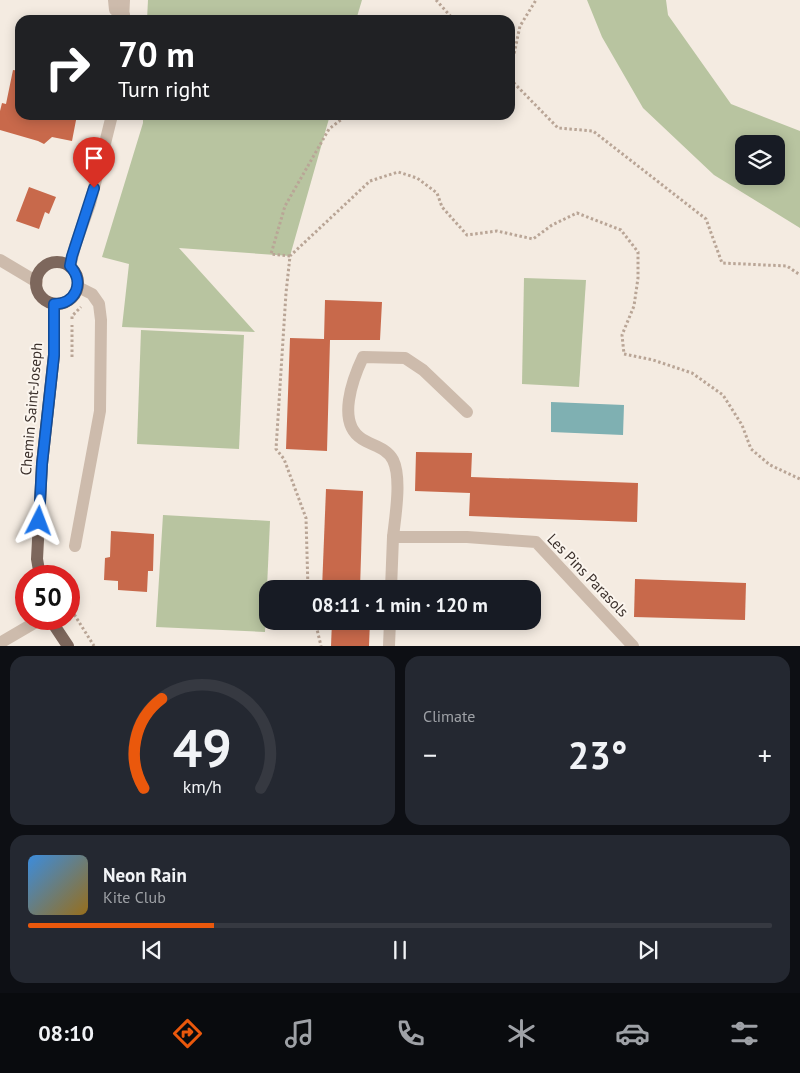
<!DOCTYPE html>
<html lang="en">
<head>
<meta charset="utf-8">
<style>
  :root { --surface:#171b24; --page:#242831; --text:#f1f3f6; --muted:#9ea1a6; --line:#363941; --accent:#ea580c }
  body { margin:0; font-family:"PT Sans",sans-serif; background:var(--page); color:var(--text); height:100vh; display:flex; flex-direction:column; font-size:19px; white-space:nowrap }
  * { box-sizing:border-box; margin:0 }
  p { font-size:16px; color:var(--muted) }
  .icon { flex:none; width:28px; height:28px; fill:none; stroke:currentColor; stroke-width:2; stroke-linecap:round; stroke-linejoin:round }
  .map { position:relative; height:646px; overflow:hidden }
  .details { display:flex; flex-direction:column; gap:10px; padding:10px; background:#0d0f14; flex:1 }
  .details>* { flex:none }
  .top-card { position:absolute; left:15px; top:15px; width:500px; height:105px; border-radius:15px; box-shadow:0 2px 12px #0003; background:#202124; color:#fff; overflow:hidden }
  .buttons { position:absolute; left:735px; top:135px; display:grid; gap:10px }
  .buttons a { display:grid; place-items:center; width:50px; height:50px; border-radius:10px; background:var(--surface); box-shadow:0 2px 12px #0003; font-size:25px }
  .speed { position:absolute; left:15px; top:565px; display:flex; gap:10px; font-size:25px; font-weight:700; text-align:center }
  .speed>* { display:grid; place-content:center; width:65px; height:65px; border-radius:50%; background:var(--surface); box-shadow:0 2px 12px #0003; line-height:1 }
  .speed .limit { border:8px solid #d22; background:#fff; color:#111 }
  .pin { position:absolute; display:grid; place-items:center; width:42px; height:42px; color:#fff; margin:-51px -21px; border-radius:50% 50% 50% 0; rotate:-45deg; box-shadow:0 0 5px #0007 }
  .pin .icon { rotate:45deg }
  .me { position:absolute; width:55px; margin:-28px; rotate:3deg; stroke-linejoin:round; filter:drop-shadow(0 0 4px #0008) }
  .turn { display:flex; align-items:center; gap:18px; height:105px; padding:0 20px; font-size:22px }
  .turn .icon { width:65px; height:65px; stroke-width:2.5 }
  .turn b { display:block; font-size:35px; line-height:42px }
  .big { font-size:38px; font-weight:700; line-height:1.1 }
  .details .card { flex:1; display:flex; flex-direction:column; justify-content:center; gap:8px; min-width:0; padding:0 18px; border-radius:15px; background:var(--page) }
  .details .dial { align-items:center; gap:0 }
  .dial svg { height:130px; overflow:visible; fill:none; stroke:var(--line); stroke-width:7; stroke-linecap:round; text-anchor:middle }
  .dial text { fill:var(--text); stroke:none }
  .song { display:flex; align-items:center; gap:15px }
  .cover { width:60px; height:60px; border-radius:8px; background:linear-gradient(135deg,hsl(210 70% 55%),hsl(40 70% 35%)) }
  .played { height:5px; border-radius:2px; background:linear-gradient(90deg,var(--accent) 25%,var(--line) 25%) }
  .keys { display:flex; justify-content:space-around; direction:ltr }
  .heat { display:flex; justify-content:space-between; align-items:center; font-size:28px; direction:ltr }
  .details .tiles { flex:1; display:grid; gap:10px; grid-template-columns:1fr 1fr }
  .card:last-child { grid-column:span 2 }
  .trip { position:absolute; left:259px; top:580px; width:282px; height:50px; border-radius:15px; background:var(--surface); box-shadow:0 2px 12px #0003; font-weight:700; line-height:50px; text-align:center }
  .tabs { display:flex; height:80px; justify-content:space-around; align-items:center; background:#090b0e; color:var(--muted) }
  .tabs .icon { width:35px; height:35px }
  .tabs .on { color:var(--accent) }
  .tabs b { font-size:22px; color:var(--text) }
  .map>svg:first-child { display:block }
  .green { fill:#b8c4a0; fill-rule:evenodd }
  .water { fill:#7fb0b2 }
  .building { fill:#c8694b }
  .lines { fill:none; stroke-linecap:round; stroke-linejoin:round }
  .path { stroke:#b9a596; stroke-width:3; stroke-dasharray:2.5 2.5; stroke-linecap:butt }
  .minor { stroke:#cdbbac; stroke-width:12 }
  .major { stroke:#7d675c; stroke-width:12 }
  .route-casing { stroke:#114b97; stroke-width:12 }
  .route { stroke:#1a73e8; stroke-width:9 }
  .labels { text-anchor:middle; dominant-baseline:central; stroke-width:4; stroke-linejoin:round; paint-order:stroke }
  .street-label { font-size:15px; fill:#3b302b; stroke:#fbf5ee }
</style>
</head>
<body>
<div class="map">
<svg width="800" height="646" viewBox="0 0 800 646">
  <rect width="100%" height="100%" fill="#f4ebe1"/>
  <g class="green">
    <path d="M148 0H362L356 20H147Z"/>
    <path d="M587 0H666L668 15 731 104 800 131V228L714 175 643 108 602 37ZM744 144H776V176H744Z"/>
    <path d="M143 115H330L290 256 179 248 255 332 122 327 129 264 102 257 143 123Z"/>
    <path d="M524 278 586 280 579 387 522 384Z"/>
    <path d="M141 330 244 335 239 449 137 444Z"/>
    <path d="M163 515 270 521 265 632 156 627Z"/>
  </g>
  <path class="water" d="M551 402 624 405 623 435 551 432Z"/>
  <g class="building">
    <path d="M13 70 20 71V115H77L72 141 52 137 44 144 38 141 0 130V111L2 103 6 104Z"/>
    <path d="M29 187 56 197 49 214 45 212 39 229 16 221Z"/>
    <path d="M325 300 382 302 380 340H330L327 451 286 449 290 338 324 339Z"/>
    <path d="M416 452 472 453 471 477 638 483 637 522 469 516 470 493 415 491Z"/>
    <path d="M326 489 363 491 360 589H322Z"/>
    <path d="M111 531 154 534 153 571H148L147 592 118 590V581L104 580 105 558 110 557Z"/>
    <path d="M635 579 746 583 745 620 634 617Z"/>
    <path d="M332 621H370L369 646H331Z"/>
  </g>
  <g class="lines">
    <g class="path">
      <path d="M436 0 454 20"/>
      <path d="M510 73 520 26 536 0"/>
      <path d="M510 79 558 128 593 131 706 219 722 263 787 266 800 275"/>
      <path d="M290 256 271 254 285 206 329 129 347 115"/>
      <path d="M72 319V316L81 307"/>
      <path d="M72 357V325"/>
      <path d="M308 589 306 518 284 459 276 449 286 293 290 256 370 181 398 172 417 178 437 193 442 207 467 235 497 231 533 239 552 225 577 213 621 230 638 252V278L634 306 622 335 624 354 653 360 692 373 723 395 742 425 751 449 770 465 800 479"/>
      <path d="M69 606 94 646"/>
      <path d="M315 621 321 646"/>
    </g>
    <g class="minor">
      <path d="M114 0 115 10 124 15"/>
      <path d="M123 20 124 0"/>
      <path d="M0 260 37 282"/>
      <path d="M70 267 75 246 90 204 112 115"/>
      <path d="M393 537C395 518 402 478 393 460 387 448 373 446 362 439 336 423 353 378 363 357L405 358 423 370 467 412"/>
      <path d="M75 546 100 411 101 320 99 304 92 294 78 287"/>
      <path d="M391 589 393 537H467L536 542 633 646"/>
      <path d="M0 643 41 619"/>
      <path d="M389 646 390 621"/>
    </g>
    <g class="major">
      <circle cx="57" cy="283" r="21"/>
      <path d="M40 576 37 559 42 464 54 355V304"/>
      <path d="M50 619 68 646"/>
    </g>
  </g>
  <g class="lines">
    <g class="route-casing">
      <path id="route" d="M39 521 42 464 54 355V304C76 304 85 282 70 266L72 256 94 188"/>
    </g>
    <use href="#route" class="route"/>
  </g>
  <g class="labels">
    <g class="street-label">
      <text transform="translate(31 409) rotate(-85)">Chemin Saint-Joseph</text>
      <text transform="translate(588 575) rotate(46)">Les Pins Parasols</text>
    </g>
  </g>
</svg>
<div class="buttons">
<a><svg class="icon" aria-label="layers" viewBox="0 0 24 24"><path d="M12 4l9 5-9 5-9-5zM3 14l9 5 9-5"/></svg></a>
</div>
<div class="speed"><div class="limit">50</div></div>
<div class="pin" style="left:94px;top:188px;background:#d93025"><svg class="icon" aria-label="arrive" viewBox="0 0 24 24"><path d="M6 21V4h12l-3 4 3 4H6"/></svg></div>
<svg class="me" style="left:39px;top:521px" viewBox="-20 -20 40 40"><path d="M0-17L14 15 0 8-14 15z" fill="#1a73e8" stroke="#fff" stroke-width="4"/></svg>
<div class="trip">08:11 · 1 min · 120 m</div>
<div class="top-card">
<div class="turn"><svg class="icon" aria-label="right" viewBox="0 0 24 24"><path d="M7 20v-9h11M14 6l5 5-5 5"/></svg><div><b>70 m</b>Turn right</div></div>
</div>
</div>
<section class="details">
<div class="tiles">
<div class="card dial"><svg viewBox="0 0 100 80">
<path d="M14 69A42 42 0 1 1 86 69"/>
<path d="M14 69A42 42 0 0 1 25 14" stroke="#ea580c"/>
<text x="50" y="56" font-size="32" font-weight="700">49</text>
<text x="50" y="72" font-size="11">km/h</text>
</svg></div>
<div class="card"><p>Climate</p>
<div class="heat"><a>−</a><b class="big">23°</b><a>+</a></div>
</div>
<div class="card">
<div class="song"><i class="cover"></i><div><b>Neon Rain</b><p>Kite Club</p></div></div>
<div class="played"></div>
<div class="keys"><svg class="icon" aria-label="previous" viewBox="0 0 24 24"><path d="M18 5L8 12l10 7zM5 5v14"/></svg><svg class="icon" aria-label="pause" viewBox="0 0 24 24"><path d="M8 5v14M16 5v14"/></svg><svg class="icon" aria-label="next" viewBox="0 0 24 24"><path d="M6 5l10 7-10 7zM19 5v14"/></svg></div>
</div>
</div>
</section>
<nav class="tabs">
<b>08:10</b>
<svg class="icon on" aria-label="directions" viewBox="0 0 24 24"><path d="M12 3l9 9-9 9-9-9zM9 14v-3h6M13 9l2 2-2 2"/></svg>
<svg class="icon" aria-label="music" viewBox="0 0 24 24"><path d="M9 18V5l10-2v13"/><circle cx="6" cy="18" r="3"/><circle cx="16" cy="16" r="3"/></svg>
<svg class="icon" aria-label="phone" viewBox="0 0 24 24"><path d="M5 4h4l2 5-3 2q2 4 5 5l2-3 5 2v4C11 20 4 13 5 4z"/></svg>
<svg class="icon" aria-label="climate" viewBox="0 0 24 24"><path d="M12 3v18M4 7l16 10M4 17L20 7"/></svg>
<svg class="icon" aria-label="car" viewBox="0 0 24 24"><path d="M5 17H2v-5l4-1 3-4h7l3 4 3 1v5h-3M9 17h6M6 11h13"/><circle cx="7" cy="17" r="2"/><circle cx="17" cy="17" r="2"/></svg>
<svg class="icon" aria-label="filters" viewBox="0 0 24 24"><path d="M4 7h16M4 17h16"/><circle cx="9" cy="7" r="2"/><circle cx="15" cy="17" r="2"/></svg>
</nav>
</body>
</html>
